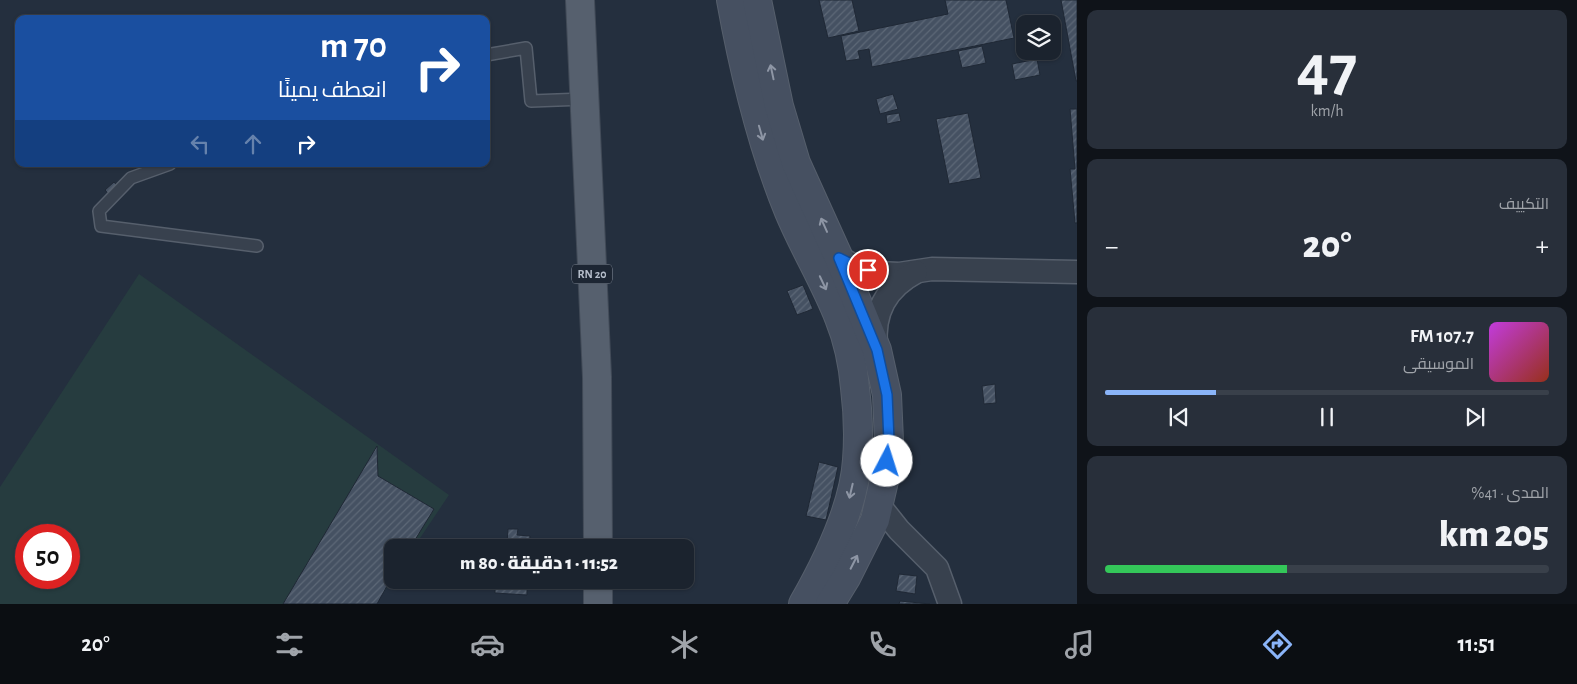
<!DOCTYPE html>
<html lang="ar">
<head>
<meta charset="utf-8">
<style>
  :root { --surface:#1b232e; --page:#282f3a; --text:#f1f3f6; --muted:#a0a4aa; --line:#39404a; --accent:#8ab4f8 }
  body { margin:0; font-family:"Alegreya Sans",Cairo,sans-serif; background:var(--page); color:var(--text); direction:rtl; height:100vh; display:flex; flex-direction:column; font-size:19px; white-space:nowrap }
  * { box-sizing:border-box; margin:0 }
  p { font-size:16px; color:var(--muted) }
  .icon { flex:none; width:28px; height:28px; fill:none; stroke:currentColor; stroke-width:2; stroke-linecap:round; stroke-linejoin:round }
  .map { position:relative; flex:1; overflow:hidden; direction:ltr }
  .details { display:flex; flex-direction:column; gap:10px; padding:10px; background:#0f1319; width:500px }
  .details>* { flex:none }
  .banner { position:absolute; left:15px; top:15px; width:475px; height:152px; border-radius:10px; box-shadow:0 1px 4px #0004,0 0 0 1px var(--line); direction:rtl; background:#1a4fa0; color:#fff; overflow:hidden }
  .buttons { position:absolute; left:1016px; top:15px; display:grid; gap:10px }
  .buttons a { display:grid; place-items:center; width:45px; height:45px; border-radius:10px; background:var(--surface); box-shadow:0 1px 4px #0004,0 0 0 1px var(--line); font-size:25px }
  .speed { position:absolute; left:15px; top:524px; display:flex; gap:10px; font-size:25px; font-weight:700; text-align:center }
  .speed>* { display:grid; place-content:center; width:65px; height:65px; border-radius:50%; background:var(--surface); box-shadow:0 1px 4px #0004,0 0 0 1px var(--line); line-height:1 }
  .speed .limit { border:8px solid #d22; background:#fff; color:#111 }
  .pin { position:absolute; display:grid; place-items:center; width:42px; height:42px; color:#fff; margin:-21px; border:2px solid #fff; border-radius:50%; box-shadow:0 1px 5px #0007 }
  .me { position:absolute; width:55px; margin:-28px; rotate:5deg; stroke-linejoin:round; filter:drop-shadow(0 0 4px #0008) }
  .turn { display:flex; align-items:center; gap:18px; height:105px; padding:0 20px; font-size:22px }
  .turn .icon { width:65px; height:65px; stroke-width:2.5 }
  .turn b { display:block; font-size:35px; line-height:42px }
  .lanes { display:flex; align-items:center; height:48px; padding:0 20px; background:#0003; justify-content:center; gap:25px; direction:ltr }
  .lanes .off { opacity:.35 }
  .big { font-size:38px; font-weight:800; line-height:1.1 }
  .details .widget { flex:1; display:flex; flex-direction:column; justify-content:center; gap:8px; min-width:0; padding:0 18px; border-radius:10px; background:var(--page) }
  .details .dial { align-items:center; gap:0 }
  .dial b { font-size:65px; line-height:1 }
  .song { display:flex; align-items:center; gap:15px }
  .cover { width:60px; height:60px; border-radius:8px; background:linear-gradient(135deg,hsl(290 70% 55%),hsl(10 70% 35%)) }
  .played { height:5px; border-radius:2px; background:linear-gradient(90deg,var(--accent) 25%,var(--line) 25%) }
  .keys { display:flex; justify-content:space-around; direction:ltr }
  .heat { display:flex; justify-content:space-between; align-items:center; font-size:28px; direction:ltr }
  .charge { height:8px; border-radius:4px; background:linear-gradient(90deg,#34c759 41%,var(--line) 0) }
  .trip { position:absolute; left:384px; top:539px; width:310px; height:50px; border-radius:10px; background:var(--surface); box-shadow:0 1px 4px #0004,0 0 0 1px var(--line); font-weight:800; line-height:50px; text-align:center; direction:rtl }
  .menu { display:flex; height:80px; justify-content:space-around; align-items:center; background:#0b0e12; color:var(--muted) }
  .menu .icon { width:35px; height:35px }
  .menu .on { color:var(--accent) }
  .menu b { font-size:22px; color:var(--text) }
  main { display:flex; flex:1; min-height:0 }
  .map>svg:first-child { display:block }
  .green { fill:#263c3f; fill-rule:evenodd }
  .building { fill:url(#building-hatch); stroke:#1f2835 }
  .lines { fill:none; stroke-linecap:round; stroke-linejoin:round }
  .lane-casing { stroke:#565f6c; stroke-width:14 }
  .street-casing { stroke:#565f6c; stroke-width:25 }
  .secondary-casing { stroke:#565f6c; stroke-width:30 }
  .primary-casing { stroke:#414a57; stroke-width:30 }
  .lane { stroke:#38414e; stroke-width:11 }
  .street { stroke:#38414e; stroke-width:22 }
  .secondary { stroke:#465061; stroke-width:28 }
  .primary { stroke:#56606e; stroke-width:28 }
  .oneway { stroke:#8e96a5 }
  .route-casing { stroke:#114b97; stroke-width:12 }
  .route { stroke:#1a73e8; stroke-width:9 }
  .labels { text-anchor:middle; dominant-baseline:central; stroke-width:4; stroke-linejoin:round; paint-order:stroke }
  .shield { fill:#1d2633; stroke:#878f9c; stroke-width:1 }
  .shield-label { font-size:12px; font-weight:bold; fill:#b4bcc9 }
</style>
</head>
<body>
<main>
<section class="details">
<div class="widget dial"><b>47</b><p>km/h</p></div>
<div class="widget"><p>التكييف</p>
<div class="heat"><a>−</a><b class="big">20°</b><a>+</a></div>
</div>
<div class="widget">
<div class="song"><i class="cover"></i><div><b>107.7 FM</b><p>الموسيقى</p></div></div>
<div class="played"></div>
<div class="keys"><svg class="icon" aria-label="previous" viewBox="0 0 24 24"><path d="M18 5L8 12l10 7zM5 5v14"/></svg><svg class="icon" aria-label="pause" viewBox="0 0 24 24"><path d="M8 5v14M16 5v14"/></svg><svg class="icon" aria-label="next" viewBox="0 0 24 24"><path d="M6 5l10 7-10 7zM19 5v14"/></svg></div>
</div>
<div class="widget"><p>المدى · 41%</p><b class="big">205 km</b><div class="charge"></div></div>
</section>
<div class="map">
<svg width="1077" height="604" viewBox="0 0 1077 604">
  <defs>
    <pattern id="building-hatch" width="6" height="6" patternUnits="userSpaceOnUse" patternTransform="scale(1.25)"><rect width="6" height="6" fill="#455162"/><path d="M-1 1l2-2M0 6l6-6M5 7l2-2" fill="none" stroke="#5d6877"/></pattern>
  </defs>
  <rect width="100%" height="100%" fill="#242f3e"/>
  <path class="green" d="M139 274 449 495 414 547 392 548V580L376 604H0V487ZM26 535H69V578H26Z"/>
  <g class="building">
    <path d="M819 0H852L859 31 828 38Z"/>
    <path d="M945 0H1006L1014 38 872 67 869 49 858 51 860 59 846 61 841 36 948 14Z"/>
    <path d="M1061 0H1077V81H1076Z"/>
    <path d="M982 46 986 63 962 68 958 51Z"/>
    <path d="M1037 59 1040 75 1015 80 1012 64Z"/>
    <path d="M893 94 898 109 880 114 876 99Z"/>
    <path d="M1070 109H1077V223H1075L1070 169H1075Z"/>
    <path d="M899 113 901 121 887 124 886 115Z"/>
    <path d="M968 113 981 178 949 184 936 119Z"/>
    <path d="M114 182 121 190 112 198 105 190Z"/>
    <path d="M803 285 813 309 797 315 787 291Z"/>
    <path d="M995 384 996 403 984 404 982 386Z"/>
    <path d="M377 446 378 476 434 509 410 548H392V577L377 604H283Z"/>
    <path d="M819 462 838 467 826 520 806 516Z"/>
    <path d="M508 529H518L517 535 530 536 529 548H451L452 540 507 543Z"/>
    <path d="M899 574 917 576 915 594 896 591Z"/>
    <path d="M495 580H527V595L495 593Z"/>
    <path d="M900 601 930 604H899Z"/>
  </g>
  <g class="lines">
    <g class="lane-casing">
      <g id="lane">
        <path d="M486 55 526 48 531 101 584 99"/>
        <path d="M170 164 131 178 99 211 101 226 257 246"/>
      </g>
    </g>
    <g class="street-casing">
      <g id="street">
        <path d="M839 258 857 267 878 273 899 274 932 269 1077 272"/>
        <path d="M876 346C873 312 886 288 916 272"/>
        <path d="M879 505 899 530 937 568 950 604"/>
      </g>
    </g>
    <g class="secondary-casing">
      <g id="secondary">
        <path d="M731 0C744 72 761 144 789 212 804 248 825 282 839 318 848 340 853 364 855 388 858 412 859 435 857 460 854 508 827 562 803 604"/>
        <path d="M757 0 779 106 796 163 839 258 877 350 887 395 889 441 884 481 875 520 846 578 830 604"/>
      </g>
    </g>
    <g class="primary-casing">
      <g id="primary">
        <path d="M580 0 597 377 598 548"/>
        <path d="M598 580V604"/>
      </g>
    </g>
    <use href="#lane" class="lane"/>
    <use href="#street" class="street"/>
    <use href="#secondary" class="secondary"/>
    <use href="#primary" class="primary"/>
  </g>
  <defs><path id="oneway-shaft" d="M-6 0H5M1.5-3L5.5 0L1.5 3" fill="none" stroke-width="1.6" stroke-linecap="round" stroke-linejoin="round" transform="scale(1.25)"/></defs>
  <g class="oneway">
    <use href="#oneway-shaft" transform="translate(772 72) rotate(-102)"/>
    <use href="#oneway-shaft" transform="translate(761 133) rotate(74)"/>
    <use href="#oneway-shaft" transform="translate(824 225) rotate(-114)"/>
    <use href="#oneway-shaft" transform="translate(823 283) rotate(65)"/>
    <use href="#oneway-shaft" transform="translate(851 491) rotate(103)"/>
    <use href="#oneway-shaft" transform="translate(854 562) rotate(-63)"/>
  </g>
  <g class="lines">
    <g class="route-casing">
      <path id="route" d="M868 270 857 267 839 258 877 350 887 395 889 441 887 461"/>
    </g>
    <use href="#route" class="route"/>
  </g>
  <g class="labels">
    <rect class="shield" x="572" y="264.5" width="40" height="19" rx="4"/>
    <g class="shield-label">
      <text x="592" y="274">RN 20</text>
    </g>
  </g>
</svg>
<div class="buttons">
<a><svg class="icon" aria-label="layers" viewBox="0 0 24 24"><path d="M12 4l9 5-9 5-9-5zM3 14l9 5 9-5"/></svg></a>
</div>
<div class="speed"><div class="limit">50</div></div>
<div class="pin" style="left:868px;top:270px;background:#d93025"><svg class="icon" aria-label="arrive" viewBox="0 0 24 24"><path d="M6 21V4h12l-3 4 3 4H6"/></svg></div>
<svg class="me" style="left:887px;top:461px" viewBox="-20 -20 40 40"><circle r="19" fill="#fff"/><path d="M0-13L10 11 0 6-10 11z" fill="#1a73e8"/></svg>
<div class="trip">11:52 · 1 دقيقة · 80 m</div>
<div class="banner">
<div class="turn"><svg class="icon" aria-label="right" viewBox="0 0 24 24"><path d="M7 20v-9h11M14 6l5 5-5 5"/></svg><div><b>70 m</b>انعطف يمينًا</div></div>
<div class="lanes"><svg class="icon off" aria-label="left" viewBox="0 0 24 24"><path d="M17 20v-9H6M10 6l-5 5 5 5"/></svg><svg class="icon off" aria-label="ahead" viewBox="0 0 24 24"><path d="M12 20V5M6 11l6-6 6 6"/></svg><svg class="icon" aria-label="right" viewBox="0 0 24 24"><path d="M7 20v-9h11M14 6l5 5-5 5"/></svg></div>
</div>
</div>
</main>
<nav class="menu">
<b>11:51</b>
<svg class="icon on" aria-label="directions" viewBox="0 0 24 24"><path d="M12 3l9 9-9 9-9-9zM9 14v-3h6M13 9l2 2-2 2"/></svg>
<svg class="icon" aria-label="music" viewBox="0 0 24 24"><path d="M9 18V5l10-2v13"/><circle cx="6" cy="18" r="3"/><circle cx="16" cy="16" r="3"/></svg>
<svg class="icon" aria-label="phone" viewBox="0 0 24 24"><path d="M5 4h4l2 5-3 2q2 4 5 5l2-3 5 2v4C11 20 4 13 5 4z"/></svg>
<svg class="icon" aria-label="climate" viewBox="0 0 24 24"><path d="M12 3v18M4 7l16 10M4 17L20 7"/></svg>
<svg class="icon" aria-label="car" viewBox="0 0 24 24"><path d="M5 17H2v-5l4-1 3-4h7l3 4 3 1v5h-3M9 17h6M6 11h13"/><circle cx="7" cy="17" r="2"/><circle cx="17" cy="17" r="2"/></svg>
<svg class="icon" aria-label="filters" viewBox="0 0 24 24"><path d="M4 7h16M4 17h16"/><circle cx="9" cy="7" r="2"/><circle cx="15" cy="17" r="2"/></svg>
<b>20°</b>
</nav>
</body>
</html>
